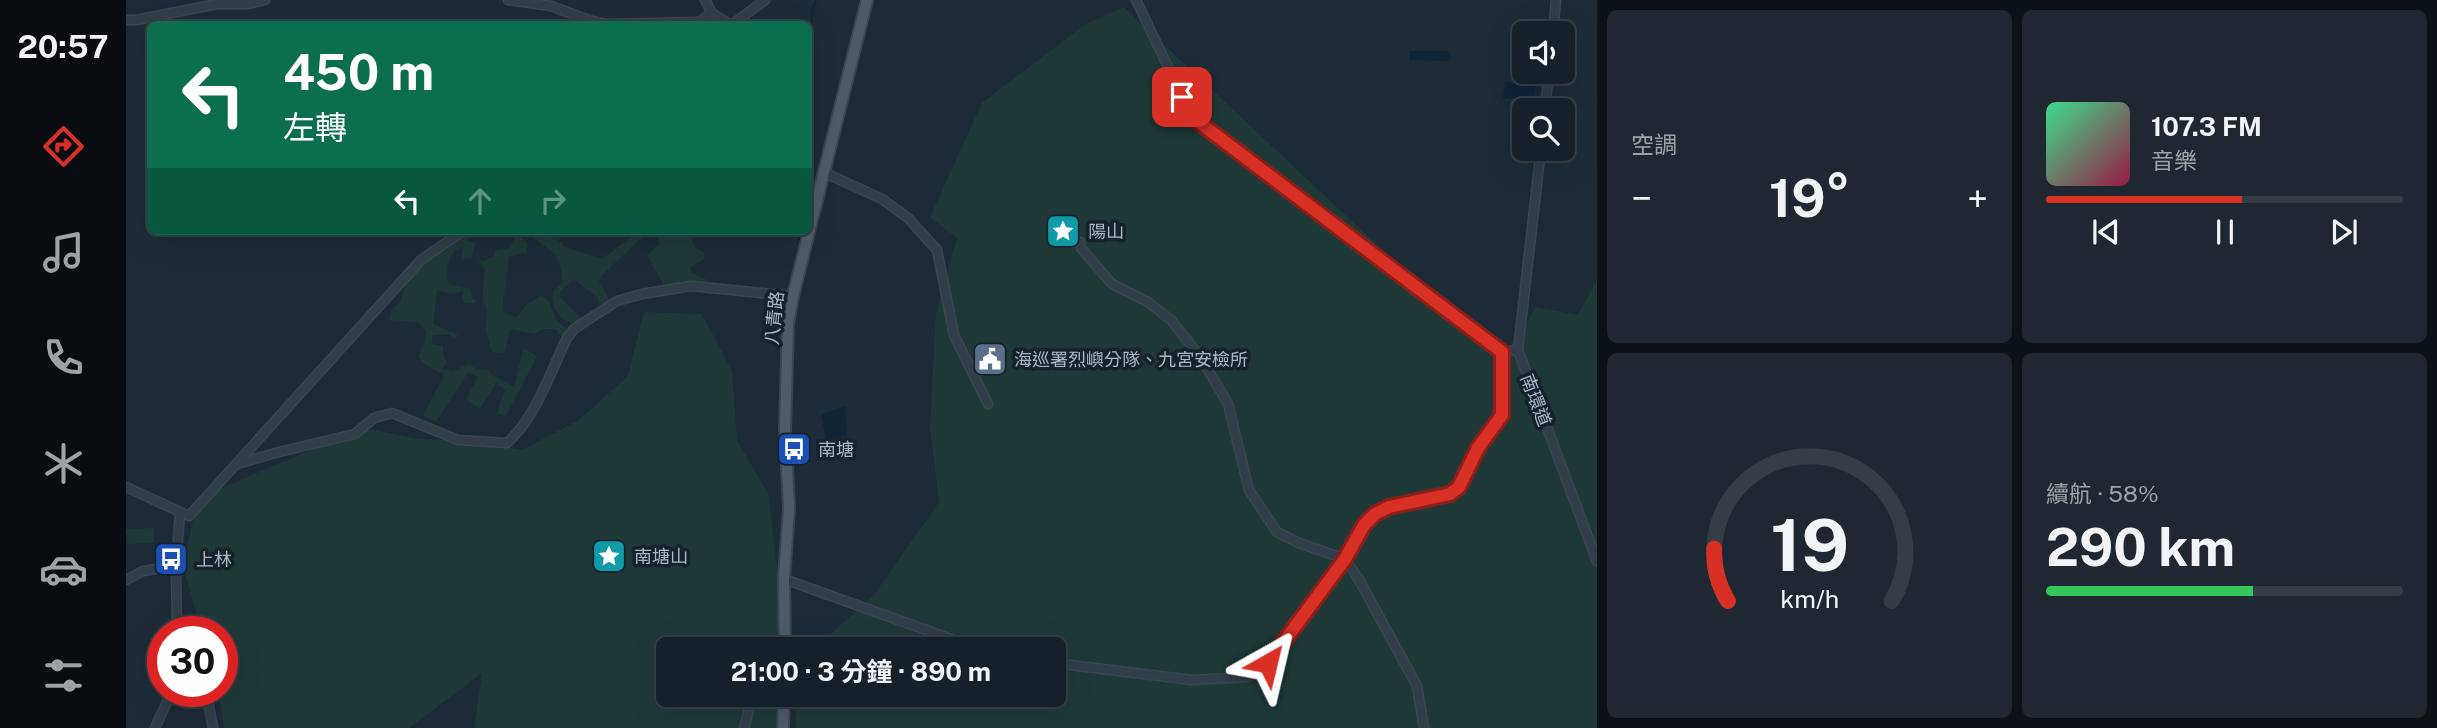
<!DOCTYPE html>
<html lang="zh-TW">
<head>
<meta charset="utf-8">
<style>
  :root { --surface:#16202a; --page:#1f2832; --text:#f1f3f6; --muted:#9ea3a8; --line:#353e47; --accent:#d93025 }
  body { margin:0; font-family:"Public Sans","Noto Sans TC",sans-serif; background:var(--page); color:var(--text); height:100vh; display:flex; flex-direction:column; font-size:26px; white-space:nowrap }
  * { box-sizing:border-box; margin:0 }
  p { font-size:23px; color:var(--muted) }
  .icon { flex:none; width:38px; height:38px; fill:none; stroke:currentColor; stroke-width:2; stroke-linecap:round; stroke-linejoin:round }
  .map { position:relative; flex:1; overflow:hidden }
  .drawer { display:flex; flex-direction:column; gap:10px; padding:10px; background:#0c1217; width:840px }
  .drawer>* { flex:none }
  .top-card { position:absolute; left:21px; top:21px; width:665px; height:214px; border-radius:10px; box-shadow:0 7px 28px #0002,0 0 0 2px var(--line); background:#0b6e4f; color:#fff; overflow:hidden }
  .tools { position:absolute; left:1386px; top:21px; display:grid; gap:14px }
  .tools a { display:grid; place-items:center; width:63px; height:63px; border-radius:10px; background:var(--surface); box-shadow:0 7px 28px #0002,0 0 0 2px var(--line); font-size:35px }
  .speed { position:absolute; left:21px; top:616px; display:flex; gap:14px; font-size:35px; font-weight:700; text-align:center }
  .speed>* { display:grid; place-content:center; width:91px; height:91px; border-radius:50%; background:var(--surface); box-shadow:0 7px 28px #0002,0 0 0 2px var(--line); line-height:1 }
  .speed .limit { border:10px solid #d22; background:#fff; color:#111 }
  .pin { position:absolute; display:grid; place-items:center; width:60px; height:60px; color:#fff; margin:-30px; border-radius:14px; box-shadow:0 4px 10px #0006 }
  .me { position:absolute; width:77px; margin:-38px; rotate:37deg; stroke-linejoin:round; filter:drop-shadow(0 0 5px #0008) }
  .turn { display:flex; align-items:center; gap:24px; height:147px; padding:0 21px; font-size:32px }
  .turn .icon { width:91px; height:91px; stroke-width:2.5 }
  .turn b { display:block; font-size:49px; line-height:60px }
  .lanes { display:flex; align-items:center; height:66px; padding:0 21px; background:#0003; justify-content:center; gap:35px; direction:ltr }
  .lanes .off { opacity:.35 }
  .big { font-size:52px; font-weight:700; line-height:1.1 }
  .drawer .card { flex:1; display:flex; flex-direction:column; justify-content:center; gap:10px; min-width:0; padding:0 24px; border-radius:10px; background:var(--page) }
  .drawer .dial { align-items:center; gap:0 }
  .dial svg { height:182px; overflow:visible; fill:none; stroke:var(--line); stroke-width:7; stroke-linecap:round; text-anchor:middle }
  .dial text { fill:var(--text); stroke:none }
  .song { display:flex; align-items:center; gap:21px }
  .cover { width:84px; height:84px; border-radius:10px; background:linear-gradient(135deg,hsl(150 70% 55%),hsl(340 70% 35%)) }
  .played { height:7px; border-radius:4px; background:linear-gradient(90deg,var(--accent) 55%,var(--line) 55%) }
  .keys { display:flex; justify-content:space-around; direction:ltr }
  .heat { display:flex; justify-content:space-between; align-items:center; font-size:38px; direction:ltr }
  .charge { height:10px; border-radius:5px; background:linear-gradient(90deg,#34c759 58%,var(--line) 0) }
  .drawer .tiles { flex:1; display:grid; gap:10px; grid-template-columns:repeat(2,1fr) }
  .trip { position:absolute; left:530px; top:637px; width:410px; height:70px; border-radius:10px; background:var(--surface); box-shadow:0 7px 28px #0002,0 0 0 2px var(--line); font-weight:700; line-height:70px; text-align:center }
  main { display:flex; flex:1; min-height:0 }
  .tab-bar { display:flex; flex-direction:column; width:126px; justify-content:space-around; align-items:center; background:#090d11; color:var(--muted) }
  .tab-bar .icon { width:49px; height:49px }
  .tab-bar .on { color:var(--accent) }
  .tab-bar b { font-size:32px; color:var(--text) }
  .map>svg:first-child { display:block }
  .green { fill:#1f3939 }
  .water { fill:#102436 }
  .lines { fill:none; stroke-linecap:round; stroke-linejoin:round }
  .stream { stroke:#102436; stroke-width:2 }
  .minor-casing { stroke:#3a4652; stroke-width:11 }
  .major-casing { stroke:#3a4652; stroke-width:14 }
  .minor { stroke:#313d48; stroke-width:8 }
  .major { stroke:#4e5c69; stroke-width:10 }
  .route-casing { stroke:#8d1f18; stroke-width:18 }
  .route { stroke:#d93025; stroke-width:12 }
  .labels { text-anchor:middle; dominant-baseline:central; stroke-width:7; stroke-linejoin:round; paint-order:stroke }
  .poi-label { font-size:18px; fill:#aab8c6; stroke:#17222d; text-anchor:start }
  .street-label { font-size:18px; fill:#aab8c6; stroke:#17222d }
</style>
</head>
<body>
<main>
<nav class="tab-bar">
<b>20:57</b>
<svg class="icon on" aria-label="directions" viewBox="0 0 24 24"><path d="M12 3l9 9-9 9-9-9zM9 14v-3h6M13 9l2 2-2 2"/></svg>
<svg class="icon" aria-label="music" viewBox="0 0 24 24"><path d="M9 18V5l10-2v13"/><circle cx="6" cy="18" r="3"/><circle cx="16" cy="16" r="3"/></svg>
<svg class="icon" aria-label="phone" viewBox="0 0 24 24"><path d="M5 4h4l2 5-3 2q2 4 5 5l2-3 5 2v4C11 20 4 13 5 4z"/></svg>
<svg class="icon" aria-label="climate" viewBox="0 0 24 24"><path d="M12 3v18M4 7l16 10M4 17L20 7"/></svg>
<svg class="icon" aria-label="car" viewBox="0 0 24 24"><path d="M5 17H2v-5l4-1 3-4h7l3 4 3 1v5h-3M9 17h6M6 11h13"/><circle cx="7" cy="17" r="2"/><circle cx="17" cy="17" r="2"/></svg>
<svg class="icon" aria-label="filters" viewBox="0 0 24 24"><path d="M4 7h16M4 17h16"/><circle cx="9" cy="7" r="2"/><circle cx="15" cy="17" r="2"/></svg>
</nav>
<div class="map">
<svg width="1471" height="728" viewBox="0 0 1471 728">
  <rect width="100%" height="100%" fill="#1d2b38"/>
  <g class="green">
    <path d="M998 7 1315 305 1375 352 1393 340 1409 307 1452 315 1471 280V728H670V695H928V649H688L748 595 813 502 804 428 810 313 831 238 804 217 856 103 958 25Z"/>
    <path d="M344 231C366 231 387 225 402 244L400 252 383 257 377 302 378 312 389 317 394 314 401 304 415 296 423 301 430 320 442 330 436 338 430 329H416L409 334 384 329 379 353 366 352C364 348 361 335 360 329 359 317 366 314 356 301L359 270 352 260 358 261 368 256 370 250 384 248 390 237C375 232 354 228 342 239V241L349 243 345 259 336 258 337 247C322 252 319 269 323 284L344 289 347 299 350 300 349 303H339L337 300V291L327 294 311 291 307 324 332 335 329 338 323 334 306 336V344L317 346V353L321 363 316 369 326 371 344 364 351 370 362 369 364 374 388 387 397 351 399 349 411 356 380 416 372 414 373 405 380 390 370 383 354 409 340 399 352 377 344 372 341 374 310 422 297 416 318 375 298 364 292 357 298 344 300 331 292 322 263 320 265 310C281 298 273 295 282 282 296 262 324 246 344 231Z"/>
    <path d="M399 231H436L439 233 432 241 437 243 436 246 476 259 513 231H523L475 276 473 282 484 301 474 305 472 298 448 279 434 292V298L456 319 448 324C433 321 425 306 427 291 430 288 434 286 435 283 439 276 433 260 429 254Z"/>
    <path d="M527 231H564L568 247 578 252V259L565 267V272L583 281 579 285 559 282 538 285 521 255 534 244Z"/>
    <path d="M518 312 576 314 606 371 611 440 642 494 654 594 656 649H542V695H657L653 728H348L356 673 283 728H98L93 691H96V632H76L57 566 72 498 237 428 292 439 332 440 396 450 453 420 502 376Z"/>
    <path d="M28 528V543L1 544 0 529Z"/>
  </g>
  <g class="water">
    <path d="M1284 51H1323L1326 58 1322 61 1283 60Z"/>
    <path d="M1379 82 1410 85 1408 101 1377 98Z"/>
    <path d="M719 406 721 435 700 440 695 414Z"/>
  </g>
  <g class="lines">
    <g class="stream">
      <path d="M682 75C688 48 681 24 690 0"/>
      <path d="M673 231V250"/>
    </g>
    <g class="minor-casing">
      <g id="minor">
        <path d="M382 0 425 6 463 20 481 24 573 22 586 13"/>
        <path d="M579 0 586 13 603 24"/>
        <path d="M1010 0 1066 117 1375 352 1392 350"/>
        <path d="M0 20H10L91 4H122L139 0"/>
        <path d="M607 24 639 0"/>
        <path d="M1427 33 1430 0"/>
        <path d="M1419 110 1423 72"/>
        <path d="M1415 149 1392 350 1471 561"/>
        <path d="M697 172 756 199 782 218 811 250 828 335 862 404"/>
        <path d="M954 242 955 248 986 284 1022 302 1045 320 1075 358 1102 404 1123 490 1151 532 1173 543 1219 559 1232 578 1291 686 1298 728"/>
        <path d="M111 464 153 452 229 434 248 418 266 413 332 440 381 443C409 419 425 371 441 338L448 329 491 301 516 294 565 286 667 296"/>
        <path d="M0 487 63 516 295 260 337 231"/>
        <path d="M658 579 853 649"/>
        <path d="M0 580 17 571 50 566"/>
        <path d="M51 632 50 566 54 513"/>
        <path d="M648 649 659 635"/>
        <path d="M928 663 1066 680 1122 677 1137 669 1219 559 1238 525 1249 514 1263 507 1324 494 1333 487 1352 448 1376 415 1375 352"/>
        <path d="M80 691 87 728"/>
        <path d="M29 728 46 691"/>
        <path d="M618 728 627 695"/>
      </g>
    </g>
    <g class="major-casing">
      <g id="major">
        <path d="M659 649 658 579 663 508 659 429 662 324 667 296 741 0"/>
        <path d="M657 728 658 695"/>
      </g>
    </g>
    <use href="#minor" class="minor"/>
    <use href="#major" class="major"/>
  </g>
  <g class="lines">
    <g class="route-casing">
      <path id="route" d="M1056 97 1066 117 1376 352V415L1352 448 1333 487 1324 494 1263 507 1249 514 1238 525 1219 559 1142 663"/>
    </g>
    <use href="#route" class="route"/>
  </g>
  <defs>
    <g id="sight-square" transform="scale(1.75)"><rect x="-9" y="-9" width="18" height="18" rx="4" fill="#0f9aa8" stroke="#17222d"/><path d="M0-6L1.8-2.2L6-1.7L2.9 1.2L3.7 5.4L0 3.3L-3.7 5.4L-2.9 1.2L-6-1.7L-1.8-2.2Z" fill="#fff"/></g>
    <g id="civic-square" transform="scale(1.75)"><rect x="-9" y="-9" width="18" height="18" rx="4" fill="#5c6f8a" stroke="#17222d"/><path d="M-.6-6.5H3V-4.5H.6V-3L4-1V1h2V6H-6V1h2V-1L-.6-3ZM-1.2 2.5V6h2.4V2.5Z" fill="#fff"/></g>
    <g id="bus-square" transform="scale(1.75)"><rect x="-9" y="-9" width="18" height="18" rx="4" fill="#1a4fb4" stroke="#17222d"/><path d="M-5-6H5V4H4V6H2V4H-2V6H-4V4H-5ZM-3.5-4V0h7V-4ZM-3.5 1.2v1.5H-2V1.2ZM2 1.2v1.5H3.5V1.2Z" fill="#fff"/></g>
  </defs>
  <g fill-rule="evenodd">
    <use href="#sight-square" x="937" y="231"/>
    <use href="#civic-square" x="864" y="359"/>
    <use href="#bus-square" x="668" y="449"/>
    <use href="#sight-square" x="483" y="556"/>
    <use href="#bus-square" x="45" y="559"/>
  </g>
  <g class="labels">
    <g class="poi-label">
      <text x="962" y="231">陽山</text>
      <text x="888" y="359">海巡署烈嶼分隊、九宮安檢所</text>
      <text x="692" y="449">南塘</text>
      <text x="508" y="556">南塘山</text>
      <text x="70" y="559">上林</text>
    </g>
    <g class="street-label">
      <text transform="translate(648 318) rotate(-84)">八青路</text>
      <text transform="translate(1410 400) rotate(69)">南環道</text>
    </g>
  </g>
</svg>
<div class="tools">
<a><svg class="icon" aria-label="sound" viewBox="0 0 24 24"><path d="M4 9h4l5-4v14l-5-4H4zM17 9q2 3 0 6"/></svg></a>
<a><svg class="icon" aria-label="search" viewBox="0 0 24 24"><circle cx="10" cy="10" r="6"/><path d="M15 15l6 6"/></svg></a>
</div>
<div class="speed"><div class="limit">30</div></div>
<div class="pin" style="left:1056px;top:97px;background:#d93025"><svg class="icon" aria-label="arrive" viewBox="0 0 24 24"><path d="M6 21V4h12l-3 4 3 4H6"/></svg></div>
<svg class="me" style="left:1142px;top:663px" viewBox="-20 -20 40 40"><path d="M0-17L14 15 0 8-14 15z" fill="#d93025" stroke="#fff" stroke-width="4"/></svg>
<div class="trip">21:00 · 3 分鐘 · 890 m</div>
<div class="top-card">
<div class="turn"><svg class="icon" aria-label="left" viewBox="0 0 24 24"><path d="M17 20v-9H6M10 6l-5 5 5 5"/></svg><div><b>450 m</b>左轉</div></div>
<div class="lanes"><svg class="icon" aria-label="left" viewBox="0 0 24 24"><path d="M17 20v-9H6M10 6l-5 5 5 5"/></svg><svg class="icon off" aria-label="ahead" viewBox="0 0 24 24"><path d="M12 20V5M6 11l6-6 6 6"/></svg><svg class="icon off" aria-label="right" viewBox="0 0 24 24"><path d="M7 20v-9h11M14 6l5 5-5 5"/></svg></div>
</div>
</div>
<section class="drawer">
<div class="tiles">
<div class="card"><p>空調</p>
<div class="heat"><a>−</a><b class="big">19°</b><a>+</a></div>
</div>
<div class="card">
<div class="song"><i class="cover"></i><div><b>107.3 FM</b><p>音樂</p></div></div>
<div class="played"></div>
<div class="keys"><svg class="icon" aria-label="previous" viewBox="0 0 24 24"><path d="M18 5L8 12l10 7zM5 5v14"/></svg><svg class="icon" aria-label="pause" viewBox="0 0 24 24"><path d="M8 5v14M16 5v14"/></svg><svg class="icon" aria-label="next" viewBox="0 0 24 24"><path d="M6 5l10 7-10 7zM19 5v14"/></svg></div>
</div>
<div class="card dial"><svg viewBox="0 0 100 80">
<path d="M14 69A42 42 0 1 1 86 69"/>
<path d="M14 69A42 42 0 0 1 8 46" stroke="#d93025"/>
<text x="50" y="56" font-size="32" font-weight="700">19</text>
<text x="50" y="72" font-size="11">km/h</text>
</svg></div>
<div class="card"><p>續航 · 58%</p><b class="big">290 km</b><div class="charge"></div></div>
</div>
</section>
</main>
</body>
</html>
